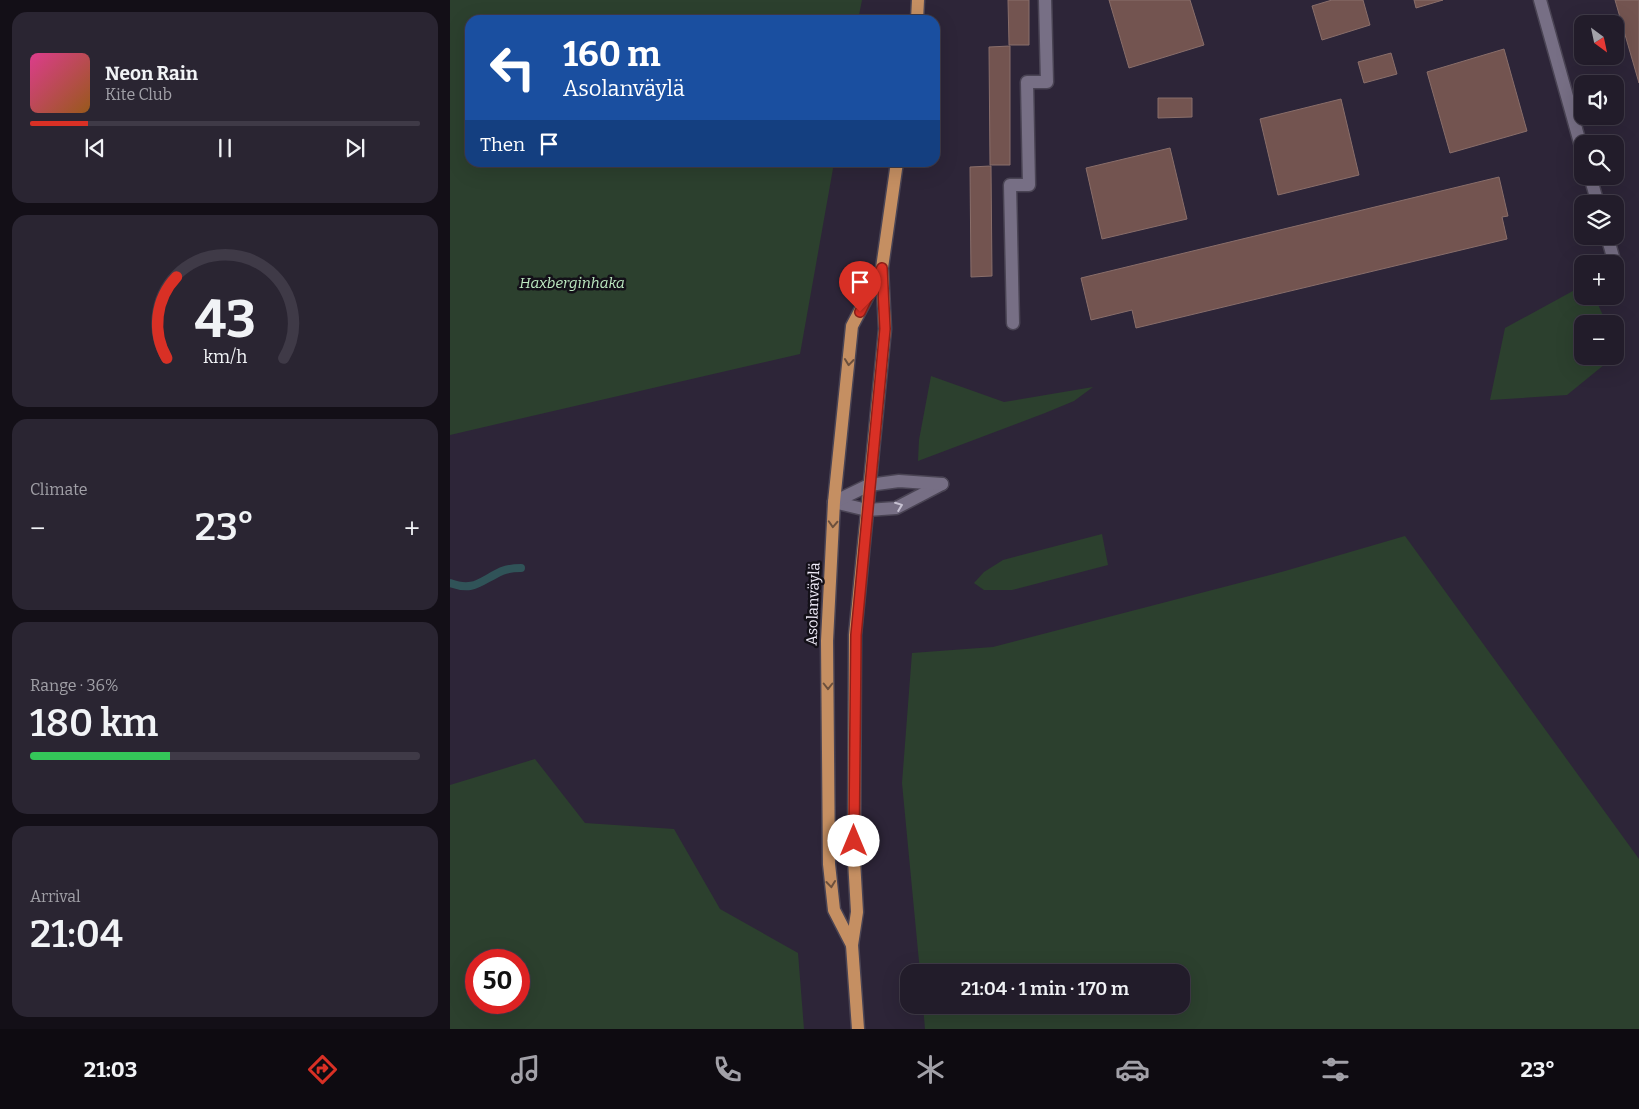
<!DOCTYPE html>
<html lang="en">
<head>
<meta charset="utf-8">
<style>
  :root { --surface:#221c2a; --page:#2a2532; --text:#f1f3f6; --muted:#a2a1a8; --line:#3f3a47; --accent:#d93025 }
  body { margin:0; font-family:Bitter,serif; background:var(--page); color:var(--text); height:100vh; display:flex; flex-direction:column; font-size:19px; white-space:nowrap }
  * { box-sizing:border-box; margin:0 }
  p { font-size:16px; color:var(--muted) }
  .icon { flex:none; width:28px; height:28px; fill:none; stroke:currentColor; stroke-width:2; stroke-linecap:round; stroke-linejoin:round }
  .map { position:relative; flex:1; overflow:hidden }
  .panel { display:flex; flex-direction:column; gap:12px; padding:12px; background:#130f17; width:450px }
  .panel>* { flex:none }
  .guide { position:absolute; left:15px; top:15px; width:475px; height:152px; border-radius:15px; box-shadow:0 5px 20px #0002,0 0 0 1px var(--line); background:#1a4fa0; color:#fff; overflow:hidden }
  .needle { width:32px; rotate:147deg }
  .tools { position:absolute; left:1124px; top:15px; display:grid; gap:10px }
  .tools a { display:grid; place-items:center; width:50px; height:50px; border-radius:10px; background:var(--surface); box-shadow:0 5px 20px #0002,0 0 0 1px var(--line); font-size:25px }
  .speed { position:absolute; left:15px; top:949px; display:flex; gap:10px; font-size:25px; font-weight:700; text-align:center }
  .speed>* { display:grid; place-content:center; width:65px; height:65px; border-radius:50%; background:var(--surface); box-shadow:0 5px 20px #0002,0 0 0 1px var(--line); line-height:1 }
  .speed .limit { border:8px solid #d22; background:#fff; color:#111 }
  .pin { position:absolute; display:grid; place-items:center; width:42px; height:42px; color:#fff; margin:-51px -21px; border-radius:50% 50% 50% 0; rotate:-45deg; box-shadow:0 0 5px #0007 }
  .pin .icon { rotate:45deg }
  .me { position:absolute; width:55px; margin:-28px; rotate:0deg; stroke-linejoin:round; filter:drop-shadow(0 0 4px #0008) }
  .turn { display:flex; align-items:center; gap:18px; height:105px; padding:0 15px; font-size:22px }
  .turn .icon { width:65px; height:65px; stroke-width:2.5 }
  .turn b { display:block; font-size:35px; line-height:42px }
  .then { display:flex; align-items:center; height:48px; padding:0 15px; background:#0003; gap:10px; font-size:19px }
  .big { font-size:38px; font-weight:600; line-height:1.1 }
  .panel .tile { flex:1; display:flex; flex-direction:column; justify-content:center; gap:8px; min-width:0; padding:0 18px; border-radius:15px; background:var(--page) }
  .panel .dial { align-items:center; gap:0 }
  .dial svg { height:130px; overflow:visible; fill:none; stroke:var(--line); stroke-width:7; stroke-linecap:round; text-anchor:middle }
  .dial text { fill:var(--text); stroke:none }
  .song { display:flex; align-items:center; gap:15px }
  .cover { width:60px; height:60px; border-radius:8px; background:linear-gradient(135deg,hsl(330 70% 55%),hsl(30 70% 35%)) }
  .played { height:5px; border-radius:2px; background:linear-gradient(90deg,var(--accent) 15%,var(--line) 15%) }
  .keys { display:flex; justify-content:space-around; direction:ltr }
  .heat { display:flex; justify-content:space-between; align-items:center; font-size:28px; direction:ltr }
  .charge { height:8px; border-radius:4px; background:linear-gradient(90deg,#34c759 36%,var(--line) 0) }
  .trip { position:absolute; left:450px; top:964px; width:290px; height:50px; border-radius:15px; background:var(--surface); box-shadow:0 5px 20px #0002,0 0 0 1px var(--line); font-weight:600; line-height:50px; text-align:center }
  .menu { display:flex; height:80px; justify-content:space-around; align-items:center; background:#0e0b11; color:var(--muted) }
  .menu .icon { width:35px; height:35px }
  .menu .selected { color:var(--accent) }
  .menu b { font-size:22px; color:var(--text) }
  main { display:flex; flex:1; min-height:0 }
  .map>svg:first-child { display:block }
  .green { fill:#2c402e; fill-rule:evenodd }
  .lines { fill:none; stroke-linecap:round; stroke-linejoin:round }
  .stream { stroke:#305358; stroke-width:8 }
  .building { fill:#735450; stroke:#896e6a }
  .minor-casing { stroke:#4a4454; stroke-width:15 }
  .major-casing { stroke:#4a4454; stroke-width:15 }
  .minor { stroke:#776f85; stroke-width:12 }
  .major { stroke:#c58f62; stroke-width:12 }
  .oneway { stroke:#6c503d }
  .oneway2 { stroke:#c6c1d1 }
  .route-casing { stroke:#8d1f18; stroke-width:12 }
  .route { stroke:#d93025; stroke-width:9 }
  .labels { text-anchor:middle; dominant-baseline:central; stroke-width:5; stroke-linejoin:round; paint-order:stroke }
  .park-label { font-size:15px; font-style:italic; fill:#bce8c0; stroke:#131018 }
  .street-label { font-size:15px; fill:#f1edfa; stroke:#131018 }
</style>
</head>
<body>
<main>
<section class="panel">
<div class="tile">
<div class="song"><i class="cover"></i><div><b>Neon Rain</b><p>Kite Club</p></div></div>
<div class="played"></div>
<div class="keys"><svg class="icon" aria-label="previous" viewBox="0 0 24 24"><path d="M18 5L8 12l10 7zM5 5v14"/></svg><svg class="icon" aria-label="pause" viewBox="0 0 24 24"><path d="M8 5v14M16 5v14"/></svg><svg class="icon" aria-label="next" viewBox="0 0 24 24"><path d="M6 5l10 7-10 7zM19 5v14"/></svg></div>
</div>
<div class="tile dial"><svg viewBox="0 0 100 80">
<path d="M14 69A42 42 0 1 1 86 69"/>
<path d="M14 69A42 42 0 0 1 20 19" stroke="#d93025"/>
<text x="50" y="56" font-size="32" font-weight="700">43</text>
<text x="50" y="72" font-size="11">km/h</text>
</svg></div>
<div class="tile"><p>Climate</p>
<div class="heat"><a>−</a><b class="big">23°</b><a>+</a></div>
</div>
<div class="tile"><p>Range · 36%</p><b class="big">180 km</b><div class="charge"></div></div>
<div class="tile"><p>Arrival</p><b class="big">21:04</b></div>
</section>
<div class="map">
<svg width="1189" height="1029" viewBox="0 0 1189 1029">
  <rect width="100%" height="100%" fill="#2d2538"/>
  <g class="green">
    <path d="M0 0H412L408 20H20V162L384 163 350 354 0 435Z"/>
    <path d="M1132 286V296H1144L1157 324H1132V356H1160V360L1117 395 1040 400 1055 328Z"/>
    <path d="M481 376 554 402 643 387 624 401 595 413 468 461 469 440Z"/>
    <path d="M652 534 658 565 562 590H534L524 583 534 572 553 560Z"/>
    <path d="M955 536 1189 859V1029H475L473 1005H731V972H470L452 783 462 653 543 647 835 571Z"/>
    <path d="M85 759 135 823 224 829 270 909 348 953 354 1029H0V785ZM26 960H69V1002H26Z"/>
  </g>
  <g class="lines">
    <path class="stream" d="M0 583C24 592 30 581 52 571 57 569 65 568 71 568"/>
  </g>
  <g class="building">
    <path d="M558 0H579V45H559Z"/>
    <path d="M659 0H740L754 45 679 68Z"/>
    <path d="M882 0H913L920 25 872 40 862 6Z"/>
    <path d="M964 0H993L966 8Z"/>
    <path d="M1165 0H1189V83Z"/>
    <path d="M560 46V165H540L539 47Z"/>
    <path d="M1054 49 1077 131 1000 153 977 72Z"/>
    <path d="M941 53 947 74 914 83 908 62Z"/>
    <path d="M708 98H742V117L708 118Z"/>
    <path d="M891 99 909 175 828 195 810 119Z"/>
    <path d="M720 148 737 219 652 239 636 168Z"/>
    <path d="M541 166 542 276 521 277 520 167Z"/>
    <path d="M1049 177 1058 216 1052 217 1057 239 686 328 682 310 641 320 631 278Z"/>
  </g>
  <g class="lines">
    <g class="minor-casing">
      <g id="minor">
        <path d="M1090 0 1132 150"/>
        <path d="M1140 176 1148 204"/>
        <path d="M1157 236 1165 264"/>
        <path d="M563 323 560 185H579L577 82H597L595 0"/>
        <path d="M384 502 417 510 446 508 492 484"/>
        <path d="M384 502 419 485 449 481 492 484"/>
      </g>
    </g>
    <g class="major-casing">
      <g id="major">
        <path d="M467 20 468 0"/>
        <path d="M402 945 384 910 379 864 377 641 384 502 402 326 431 271"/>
        <path d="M408 1029 402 945 407 912 404 860 405 635 435 329 432 268 447 162"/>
      </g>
    </g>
    <use href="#minor" class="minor"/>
    <use href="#major" class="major"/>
  </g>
  <defs><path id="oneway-chevron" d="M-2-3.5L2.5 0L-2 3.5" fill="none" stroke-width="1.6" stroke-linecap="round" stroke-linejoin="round" transform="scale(1.25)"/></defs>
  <g class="oneway">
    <use href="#oneway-chevron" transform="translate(399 362) rotate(96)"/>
    <use href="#oneway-chevron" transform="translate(383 524) rotate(93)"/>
    <use href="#oneway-chevron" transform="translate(378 686) rotate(90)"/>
    <use href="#oneway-chevron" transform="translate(381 884) rotate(84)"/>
  </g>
  <use class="oneway2" href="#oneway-chevron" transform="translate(449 506) rotate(-21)"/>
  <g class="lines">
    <g class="route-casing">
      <path id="route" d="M404 841 406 635 435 329 432 268 410 312"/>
    </g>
    <use href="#route" class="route"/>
  </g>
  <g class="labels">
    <g class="park-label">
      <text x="122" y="283">Haxberginhaka</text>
    </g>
    <g class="street-label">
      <text transform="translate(363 604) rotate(-88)">Asolanväylä</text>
    </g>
  </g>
</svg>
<div class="tools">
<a><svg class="needle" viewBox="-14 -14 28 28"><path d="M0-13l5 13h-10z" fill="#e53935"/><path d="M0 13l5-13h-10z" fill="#a2a1a8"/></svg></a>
<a><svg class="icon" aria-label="sound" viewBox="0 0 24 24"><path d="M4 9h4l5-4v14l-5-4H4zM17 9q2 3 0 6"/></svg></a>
<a><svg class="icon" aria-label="search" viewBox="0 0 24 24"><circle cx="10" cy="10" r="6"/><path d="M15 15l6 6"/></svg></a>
<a><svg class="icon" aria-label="layers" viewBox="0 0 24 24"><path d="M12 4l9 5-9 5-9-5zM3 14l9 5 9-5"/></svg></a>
<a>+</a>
<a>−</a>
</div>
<div class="speed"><div class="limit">50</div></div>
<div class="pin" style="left:410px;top:312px;background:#d93025"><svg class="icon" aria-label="arrive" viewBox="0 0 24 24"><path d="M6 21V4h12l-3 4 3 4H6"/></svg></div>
<svg class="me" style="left:404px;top:841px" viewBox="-20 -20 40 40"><circle r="19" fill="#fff"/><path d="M0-13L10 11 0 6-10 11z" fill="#d93025"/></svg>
<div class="trip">21:04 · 1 min · 170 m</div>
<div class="guide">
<div class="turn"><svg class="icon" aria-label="left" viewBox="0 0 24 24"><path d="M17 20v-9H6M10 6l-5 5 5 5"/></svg><div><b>160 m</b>Asolanväylä</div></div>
<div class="then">Then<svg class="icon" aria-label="arrive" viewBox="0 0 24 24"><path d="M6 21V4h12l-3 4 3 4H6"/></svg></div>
</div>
</div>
</main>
<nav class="menu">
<b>21:03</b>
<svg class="icon selected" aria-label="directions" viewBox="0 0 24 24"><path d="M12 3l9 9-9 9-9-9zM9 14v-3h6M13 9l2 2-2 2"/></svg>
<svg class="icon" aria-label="music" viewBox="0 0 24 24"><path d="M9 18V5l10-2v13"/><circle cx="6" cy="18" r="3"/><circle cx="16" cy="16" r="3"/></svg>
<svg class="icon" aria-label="phone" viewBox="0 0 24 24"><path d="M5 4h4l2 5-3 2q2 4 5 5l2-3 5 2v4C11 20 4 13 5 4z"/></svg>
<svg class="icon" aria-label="climate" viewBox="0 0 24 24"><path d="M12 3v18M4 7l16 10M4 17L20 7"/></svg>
<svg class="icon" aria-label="car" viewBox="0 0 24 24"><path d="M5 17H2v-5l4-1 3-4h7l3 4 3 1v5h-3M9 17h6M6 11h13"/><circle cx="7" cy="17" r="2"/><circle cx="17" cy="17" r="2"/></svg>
<svg class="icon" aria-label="filters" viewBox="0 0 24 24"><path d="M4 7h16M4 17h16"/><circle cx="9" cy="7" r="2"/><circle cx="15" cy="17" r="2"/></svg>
<b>23°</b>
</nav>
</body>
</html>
